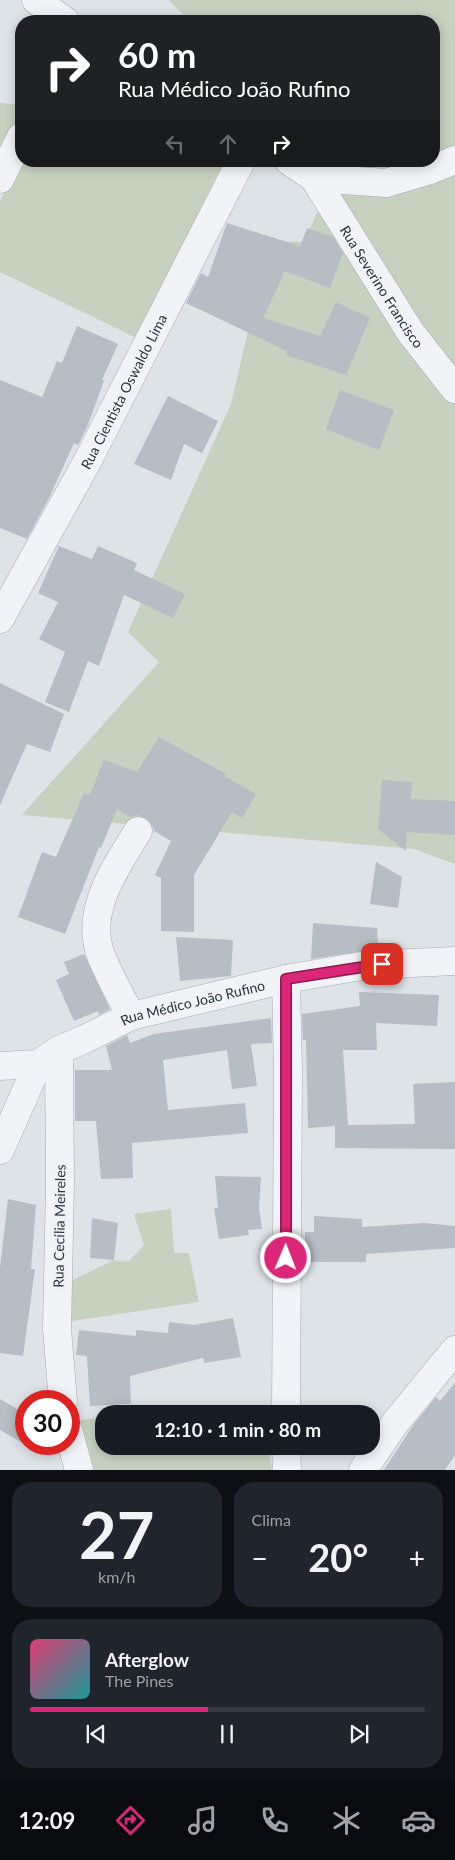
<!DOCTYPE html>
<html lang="pt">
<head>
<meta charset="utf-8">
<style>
  :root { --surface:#171b24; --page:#20242c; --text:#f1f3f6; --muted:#9ea1a6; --line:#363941; --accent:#db2777 }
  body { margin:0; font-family:Lato,sans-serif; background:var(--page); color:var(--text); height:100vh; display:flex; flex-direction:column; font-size:19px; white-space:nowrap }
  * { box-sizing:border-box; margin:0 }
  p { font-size:16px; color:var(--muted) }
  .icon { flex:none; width:28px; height:28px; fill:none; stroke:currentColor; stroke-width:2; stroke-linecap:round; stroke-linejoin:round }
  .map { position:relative; height:1470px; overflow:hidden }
  .drawer { display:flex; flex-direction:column; gap:12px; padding:12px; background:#0d0f14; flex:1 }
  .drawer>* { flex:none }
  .top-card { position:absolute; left:15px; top:15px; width:425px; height:152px; border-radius:20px; box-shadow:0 2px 12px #0003; background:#202124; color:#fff; overflow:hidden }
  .speed { position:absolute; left:15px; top:1390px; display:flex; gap:10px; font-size:25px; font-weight:700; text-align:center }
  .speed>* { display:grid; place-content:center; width:65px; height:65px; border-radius:50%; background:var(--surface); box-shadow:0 2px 12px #0003; line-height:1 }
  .speed .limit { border:8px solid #d22; background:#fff; color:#111 }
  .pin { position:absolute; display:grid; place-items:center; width:42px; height:42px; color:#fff; margin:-21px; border-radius:10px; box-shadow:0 2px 8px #0006 }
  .me { position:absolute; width:55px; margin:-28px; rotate:1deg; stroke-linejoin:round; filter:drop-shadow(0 0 4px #0008) }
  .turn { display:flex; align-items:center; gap:18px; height:105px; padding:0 20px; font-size:22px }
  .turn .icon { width:65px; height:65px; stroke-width:2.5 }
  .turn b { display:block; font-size:35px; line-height:42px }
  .lanes { display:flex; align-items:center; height:48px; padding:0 20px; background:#0003; justify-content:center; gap:25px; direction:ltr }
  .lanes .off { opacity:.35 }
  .big { font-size:38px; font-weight:700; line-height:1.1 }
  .drawer .card { flex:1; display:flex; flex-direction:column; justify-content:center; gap:8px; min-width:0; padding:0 18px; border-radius:20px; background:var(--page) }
  .drawer .dial { align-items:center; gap:0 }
  .dial b { font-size:65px; line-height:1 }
  .song { display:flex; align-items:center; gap:15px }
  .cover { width:60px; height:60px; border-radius:8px; background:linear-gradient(135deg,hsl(340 70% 55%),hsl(180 70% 35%)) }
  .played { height:5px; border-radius:2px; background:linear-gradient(90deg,var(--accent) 45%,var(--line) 45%) }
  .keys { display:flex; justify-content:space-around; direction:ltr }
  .heat { display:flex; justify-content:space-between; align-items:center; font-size:28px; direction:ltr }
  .drawer .tiles { flex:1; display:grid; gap:12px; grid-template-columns:1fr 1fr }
  .card:last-child { grid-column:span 2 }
  .trip { position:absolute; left:95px; top:1405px; width:285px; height:50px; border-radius:20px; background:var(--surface); box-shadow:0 2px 12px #0003; font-weight:700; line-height:50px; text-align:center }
  .tabs { display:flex; height:80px; justify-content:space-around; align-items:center; background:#090b0e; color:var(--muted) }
  .tabs .icon { width:35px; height:35px }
  .tabs .active { color:var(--accent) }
  .tabs b { font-size:22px; color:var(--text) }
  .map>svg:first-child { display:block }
  .green { fill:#c6d1c0 }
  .building { fill:#b6bdc4 }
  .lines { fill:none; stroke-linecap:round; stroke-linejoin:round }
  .minor-casing { stroke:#a4aab2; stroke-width:29 }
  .minor { stroke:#f1f3f6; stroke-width:28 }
  .route-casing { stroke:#8e194d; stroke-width:12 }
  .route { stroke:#db2777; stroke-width:9 }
  .labels { text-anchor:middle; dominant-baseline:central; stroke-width:4.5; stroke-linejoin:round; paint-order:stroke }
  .street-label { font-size:14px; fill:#28323e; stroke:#eef2f5 }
</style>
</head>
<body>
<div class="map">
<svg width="455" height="1470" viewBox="0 0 455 1470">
  <rect width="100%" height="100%" fill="#dee3e8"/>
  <g class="green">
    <path d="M169 0H455V864L414 849 22 815 159 662 128 632 231 404 269 241 304 242 340 161H434V21H189Z"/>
    <path d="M0 103 21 105V115L0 150Z"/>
    <path d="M21 158V161H230L139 339 0 272V201Z"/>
    <path d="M171 1209 174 1253H189L199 1302 66 1322 69 1282 114 1260 128 1262 144 1245 134 1214Z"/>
    <path d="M203 1405V1414H134Z"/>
    <path d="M104 1417V1446H268L272 1470H91L73 1421Z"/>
  </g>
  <g class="building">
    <path d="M227 223 300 246 307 228 333 237 343 253 330 288 285 271 263 318 320 336 336 302 370 318 346 375 286 355 287 351 186 303 201 273 208 277Z"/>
    <path d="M77 326 118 344 102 380 104 381 87 427 78 445 74 443 50 496 27 539 0 528V380L42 397 57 361 62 363Z"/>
    <path d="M340 390 394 410 379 450 326 429Z"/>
    <path d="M168 396 218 421 202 453 184 444 171 480 134 464Z"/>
    <path d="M59 546 92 559 98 546 137 563 134 570 185 594 173 618 124 595 99 666 88 661 69 712 45 702 65 652 39 639 58 602 38 593Z"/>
    <path d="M0 683 64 714 50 752 27 744 0 805Z"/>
    <path d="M159 737 226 774 224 776 256 794 242 818 232 812 194 875V932L161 931V878L155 875 171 841 154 831 151 823 146 818 138 815 130 817 117 809 101 848 99 847 65 934 18 917 42 852 56 857 84 793 90 795 104 760 137 772Z"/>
    <path d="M382 780 412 782 411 799 455 801V835L407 832 406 851 378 829Z"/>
    <path d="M376 862 402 877 398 908 370 904Z"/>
    <path d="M313 923 377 928 378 949 311 959Z"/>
    <path d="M176 937 233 940 231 976 180 981Z"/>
    <path d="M84 954 110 1009 99 1015 98 1011 74 1021 56 980 69 974 64 962Z"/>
    <path d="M359 992 439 995 437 1026 376 1023 377 1050H343L348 1125 415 1124 413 1084 455 1082V1149L335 1148V1126L308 1128 306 1040H303L302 1014 360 1006Z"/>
    <path d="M271 1018 272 1043 251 1044 257 1086 232 1089 227 1050 163 1060 168 1110 245 1103 248 1133 132 1143 133 1178 101 1179 96 1121H75V1070H112L106 1046 127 1035 130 1043 154 1034Z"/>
    <path d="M215 1176 261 1177 259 1207 262 1229 248 1230 249 1235 219 1239 214 1208H218Z"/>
    <path d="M8 1199 36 1205 31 1269H35L23 1356 0 1353V1268Z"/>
    <path d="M314 1216 362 1219V1227L424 1223 455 1226V1248L366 1254V1262H305V1232H314Z"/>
    <path d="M92 1218 118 1223 114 1260 90 1258Z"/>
    <path d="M233 1318 241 1357 204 1363 203 1358 130 1376 131 1404 90 1406 87 1356 76 1355 79 1330 136 1336V1330L168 1333 169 1322 194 1325Z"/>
    <path d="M455 1383V1455L445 1470H384L414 1424 436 1397 440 1401Z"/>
    <path d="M0 1399 26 1414V1445L0 1430Z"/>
  </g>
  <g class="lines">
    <g class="minor-casing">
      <g id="minor">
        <path d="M36 0 65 21"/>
        <path d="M289 161 314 178 386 183 430 170 455 160"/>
        <path id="s1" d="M314 178 411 333 455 389"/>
        <path d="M0 179 21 137"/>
        <path id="s2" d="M0 619 87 462 241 161"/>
        <path d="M286 979 288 1073 286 1414"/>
        <path d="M131 1016C121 997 110 977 102 958 83 912 115 869 138 831"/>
        <path d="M59 1050 60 1183 57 1329 63 1401"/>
        <path id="s3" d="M0 1066 38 1064 59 1050 85 1039 131 1016 286 979 367 965 455 961"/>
        <path d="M0 1150 38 1064"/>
        <path d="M69 1433 79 1470"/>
        <path d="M286 1446 287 1470"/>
        <path d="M363 1470 395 1423 455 1350"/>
      </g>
    </g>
    <use href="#minor" class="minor"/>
  </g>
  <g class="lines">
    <g class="route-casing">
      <path id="route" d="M286 1258V979L382 964"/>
    </g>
    <use href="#route" class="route"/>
  </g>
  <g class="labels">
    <g class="street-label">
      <text stroke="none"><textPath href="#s1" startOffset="128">Rua Severino Francisco</textPath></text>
      <text stroke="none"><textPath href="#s2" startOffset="259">Rua Cientista Oswaldo Lima</textPath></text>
      <text stroke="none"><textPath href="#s3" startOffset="206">Rua Médico João Rufino</textPath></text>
      <text transform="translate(59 1226) rotate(-89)">Rua Cecília Meireles</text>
    </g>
  </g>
</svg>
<div class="speed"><div class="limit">30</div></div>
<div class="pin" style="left:382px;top:964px;background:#d93025"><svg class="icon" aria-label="arrive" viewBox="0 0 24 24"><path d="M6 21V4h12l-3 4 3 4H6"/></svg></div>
<svg class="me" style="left:286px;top:1258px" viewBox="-20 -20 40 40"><circle r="17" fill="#db2777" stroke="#fff" stroke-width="3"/><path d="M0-11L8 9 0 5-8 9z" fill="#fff"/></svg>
<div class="trip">12:10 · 1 min · 80 m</div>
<div class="top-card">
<div class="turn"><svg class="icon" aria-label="right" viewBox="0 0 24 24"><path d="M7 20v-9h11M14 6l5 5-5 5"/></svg><div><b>60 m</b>Rua Médico João Rufino</div></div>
<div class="lanes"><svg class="icon off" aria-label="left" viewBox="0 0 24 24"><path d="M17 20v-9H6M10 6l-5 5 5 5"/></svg><svg class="icon off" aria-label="ahead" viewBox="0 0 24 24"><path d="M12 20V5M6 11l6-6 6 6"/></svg><svg class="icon" aria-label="right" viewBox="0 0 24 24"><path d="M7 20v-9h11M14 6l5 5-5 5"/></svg></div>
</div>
</div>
<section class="drawer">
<div class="tiles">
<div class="card dial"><b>27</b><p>km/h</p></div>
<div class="card"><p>Clima</p>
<div class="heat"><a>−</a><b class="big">20°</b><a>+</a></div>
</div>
<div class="card">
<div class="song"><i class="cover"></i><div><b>Afterglow</b><p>The Pines</p></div></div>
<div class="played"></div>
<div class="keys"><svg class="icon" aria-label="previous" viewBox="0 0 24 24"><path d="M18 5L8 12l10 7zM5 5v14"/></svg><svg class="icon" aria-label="pause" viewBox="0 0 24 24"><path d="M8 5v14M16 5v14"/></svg><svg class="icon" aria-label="next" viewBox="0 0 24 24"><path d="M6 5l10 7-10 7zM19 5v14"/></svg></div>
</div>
</div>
</section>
<nav class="tabs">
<b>12:09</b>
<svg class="icon active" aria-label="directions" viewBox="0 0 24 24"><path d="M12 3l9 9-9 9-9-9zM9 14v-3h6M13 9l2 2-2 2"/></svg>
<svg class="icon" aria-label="music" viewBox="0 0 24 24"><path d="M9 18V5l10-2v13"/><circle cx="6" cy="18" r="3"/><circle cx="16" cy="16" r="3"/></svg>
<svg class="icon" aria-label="phone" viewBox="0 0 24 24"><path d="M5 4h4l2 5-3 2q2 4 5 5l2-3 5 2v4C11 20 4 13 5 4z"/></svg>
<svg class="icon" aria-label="climate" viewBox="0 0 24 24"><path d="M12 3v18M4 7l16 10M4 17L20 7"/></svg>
<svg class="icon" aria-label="car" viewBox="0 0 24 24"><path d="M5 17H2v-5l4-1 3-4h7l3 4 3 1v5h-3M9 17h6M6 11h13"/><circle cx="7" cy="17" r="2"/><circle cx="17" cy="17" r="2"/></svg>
</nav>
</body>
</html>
